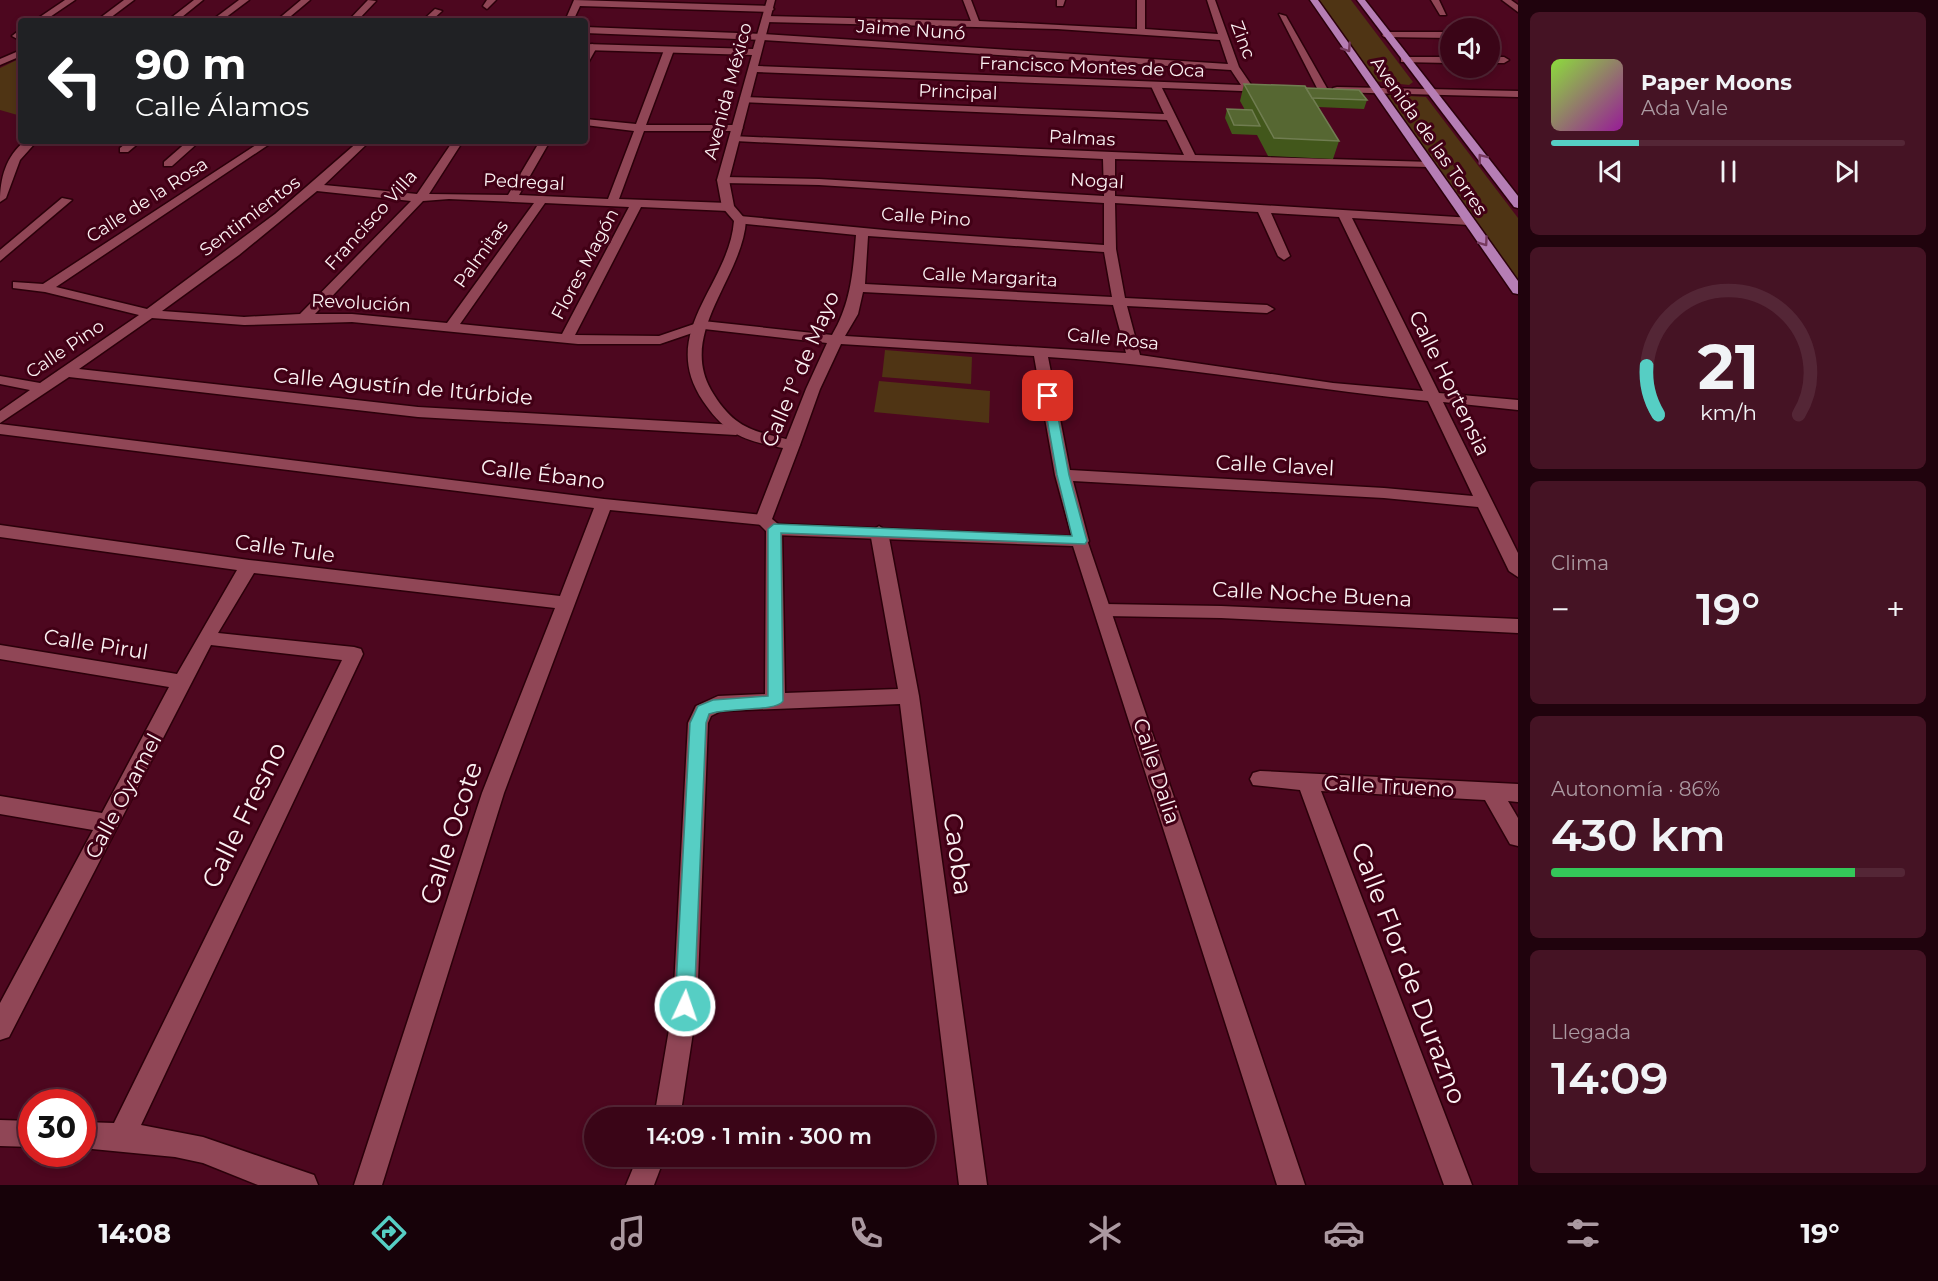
<!DOCTYPE html>
<html lang="es">
<head>
<meta charset="utf-8">
<style>
  :root { --surface:#3a0517; --page:#451324; --text:#f1f3f6; --muted:#ab99a1; --line:#542636; --accent:#56cec4 }
  body { margin:0; font-family:Montserrat,sans-serif; background:var(--page); color:var(--text); height:100vh; display:flex; flex-direction:column; font-size:22px; white-space:nowrap }
  * { box-sizing:border-box; margin:0 }
  p { font-size:20px; color:var(--muted) }
  .icon { flex:none; width:33px; height:33px; fill:none; stroke:currentColor; stroke-width:2; stroke-linecap:round; stroke-linejoin:round }
  .map { position:relative; flex:1; overflow:hidden }
  .side { display:flex; flex-direction:column; gap:12px; padding:12px; background:#20030d; width:420px }
  .side>* { flex:none }
  .top-card { position:absolute; left:18px; top:18px; width:570px; height:126px; border-radius:6px; box-shadow:0 3px 9px #0003,0 0 0 2px var(--line); background:#202124; color:#fff; overflow:hidden }
  .fabs { position:absolute; left:1440px; top:18px; display:grid; gap:12px }
  .fabs a { display:grid; place-items:center; width:60px; height:60px; border-radius:50%; background:var(--surface); box-shadow:0 3px 9px #0003,0 0 0 2px var(--line); font-size:30px }
  .speed { position:absolute; left:18px; top:1089px; display:flex; gap:12px; font-size:30px; font-weight:700; text-align:center }
  .speed>* { display:grid; place-content:center; width:78px; height:78px; border-radius:50%; background:var(--surface); box-shadow:0 3px 9px #0003,0 0 0 2px var(--line); line-height:1 }
  .speed .limit { border:9px solid #d22; background:#fff; color:#111 }
  .pin { position:absolute; display:grid; place-items:center; width:51px; height:51px; color:#fff; margin:-26px; border-radius:12px; box-shadow:0 3px 9px #0006 }
  .me { position:absolute; width:66px; margin:-33px; rotate:3deg; stroke-linejoin:round; filter:drop-shadow(0 0 4px #0008) }
  .turn { display:flex; align-items:center; gap:21px; height:126px; padding:0 18px; font-size:27px }
  .turn .icon { width:78px; height:78px; stroke-width:2.5 }
  .turn b { display:block; font-size:42px; line-height:51px }
  .big { font-size:45px; font-weight:600; line-height:1.1 }
  .side .tile { flex:1; display:flex; flex-direction:column; justify-content:center; gap:9px; min-width:0; padding:0 21px; border-radius:9px; background:var(--page) }
  .side .dial { align-items:center; gap:0 }
  .dial svg { height:156px; overflow:visible; fill:none; stroke:var(--line); stroke-width:7; stroke-linecap:round; text-anchor:middle }
  .dial text { fill:var(--text); stroke:none }
  .song { display:flex; align-items:center; gap:18px }
  .cover { width:72px; height:72px; border-radius:9px; background:linear-gradient(135deg,hsl(90 70% 55%),hsl(300 70% 35%)) }
  .played { height:6px; border-radius:3px; background:linear-gradient(90deg,var(--accent) 25%,var(--line) 25%) }
  .keys { display:flex; justify-content:space-around; direction:ltr }
  .heat { display:flex; justify-content:space-between; align-items:center; font-size:33px; direction:ltr }
  .charge { height:9px; border-radius:4px; background:linear-gradient(90deg,#34c759 86%,var(--line) 0) }
  .trip { position:absolute; left:584px; top:1107px; width:351px; height:60px; border-radius:30px; background:var(--surface); box-shadow:0 3px 9px #0003,0 0 0 2px var(--line); font-weight:600; line-height:60px; text-align:center }
  .dock { display:flex; height:96px; justify-content:space-around; align-items:center; background:#170209; color:var(--muted) }
  .dock .icon { width:42px; height:42px }
  .dock .current { color:var(--accent) }
  .dock b { font-size:27px; color:var(--text) }
  main { display:flex; flex:1; min-height:0 }
  .map>svg:first-child { display:block }
  .green { fill:#4f3414 }
  .lines { fill:none; stroke-linecap:round; stroke-linejoin:round }
  .street-casing { stroke:#2b000a; stroke-width:3 }
  .secondary-casing { stroke:#2b000a; stroke-width:3 }
  .primary-casing { stroke:#2b000a; stroke-width:3 }
  .street { fill:#904656; fill-rule:evenodd }
  .secondary { fill:#904656; fill-rule:evenodd }
  .primary { fill:#b67eb5; fill-rule:evenodd }
  .wall { fill:#42571b }
  .building { fill:#566732; stroke:#707d51; stroke-width:1.5 }
  .oneway { stroke:#76395d }
  .route { fill:#56cec4; stroke:#38867f; stroke-width:1.5 }
  .labels { text-anchor:middle; dominant-baseline:central; stroke-width:6; stroke-linejoin:round; paint-order:stroke }
  .far-street-label { font-size:18px; fill:#fbf1f3; stroke:#410015 }
  .street-label { font-size:21px; fill:#fbf1f3; stroke:#410015 }
  .near-street-label { font-size:26px; fill:#fbf1f3; stroke:#410015 }
</style>
</head>
<body>
<main>
<div class="map">
<svg width="1518" height="1185" viewBox="0 0 1518 1185">
  <rect width="100%" height="100%" fill="#4d071f"/>
  <g class="green">
    <path d="M1318 0H1351L1413 82 1409 85 1373 81Z"/>
    <path d="M21 58V116L0 110V68Z"/>
    <path d="M1390 95 1426 97 1518 218V284L1386 96Z"/>
    <path d="M885 350 972 357 971 384 882 377Z"/>
    <path d="M879 381 990 391 989 423 874 412Z"/>
  </g>
  <g class="lines">
    <g class="street-casing">
      <g id="street">
        <path d="M65 0H75L44 21H34Z"/>
        <path d="M124 0H134L106 21H96Z"/>
        <path d="M194 0H203L177 21H167Z"/>
        <path d="M239 0H249L221 21H211Z"/>
        <path d="M301 0H310L285 21H276Z"/>
        <path d="M368 0 376 1 357 21H348Z"/>
        <path d="M487 0H496L487 9 483 6Z"/>
        <path d="M574 0 770 6 774 9 770 12 580 6 573 21H565Z"/>
        <path d="M963 0H971L979 21 1137 29V0H1145V29L1218 34 1207 0H1215L1239 67 1254 89 1245 91 1231 70 763 40 585 33V27L763 34 1228 64 1220 40 1057 29 766 22 762 19 766 16 971 21Z"/>
        <path d="M1057 0H1065L1063 6H1057Z"/>
        <path d="M1431 0H1439L1446 15H1440Z"/>
        <path d="M1502 0H1511L1518 5V12Z"/>
        <path d="M435 9 442 11 431 21H422Z"/>
        <path d="M1279 14 1286 16 1328 90 1327 92 1318 90Z"/>
        <path d="M21 29V41L12 36Z"/>
        <path d="M1387 32H1450V38L1384 37 1382 35Z"/>
        <path d="M592 44 597 47 588 63 585 64V52Z"/>
        <path d="M669 47 674 50 646 125H738L743 128 738 131H644L619 199 728 203 734 207 728 211 641 207 575 335 659 336 703 321 832 335C851 303 853 272 856 235L736 223 734 220 740 216 895 231 1104 245V203L819 185 723 183 717 180 723 177 819 179 1104 196 1103 159 735 141 730 138 731 136 1184 155 1167 120 740 102V98L744 97 1164 114 1151 86 1156 83 1161 86 1195 155 1432 162V166L1428 167 1115 159V196L1473 218V224L1469 225 1352 218 1439 393 1518 400V410L1443 402 1518 553V577L1509 571 1478 507 1384 498 1073 481 1089 541 1086 545H1074L1055 475 1034 356 841 344 820 389 800 445 792 450 784 445 806 389 827 343 704 329 660 344H578L352 322 244 325 152 318 79 369 418 407 736 425 744 430 736 435 418 417 69 377 0 423V411L30 390 0 384V376L40 383 139 315 45 292 13 288V282L43 284 262 141H274L56 287 147 309 275 214 359 141H370L324 185 417 194 453 141H463L429 194 508 195 540 141H550L519 195 608 199 634 131 585 125V119L636 124 664 50ZM317 191 411 201 300 314 244 317 162 311 239 255ZM449 199 534 203 447 323 352 314H315L423 201ZM545 203 629 207 562 334 460 324ZM1115 203 1258 212 1278 256 1284 260 1290 256 1271 213 1339 217 1423 391 1333 383 1140 355 1127 306 1267 313 1274 309 1267 305 1125 298 1116 249ZM868 236 1104 252 1112 297 865 284ZM863 292 1113 305 1126 353 845 336 858 314ZM1048 357C1175 365 1301 388 1428 401L1473 496 1384 488 1070 470Z"/>
        <path d="M21 50V56L0 65V59Z"/>
        <path d="M1404 57H1450V63L1401 62V58Z"/>
        <path d="M1490 57H1504L1509 60 1504 63H1490Z"/>
        <path d="M129 141H141L128 152H120V148Z"/>
        <path d="M188 141H200L172 166H164V162Z"/>
        <path d="M62 198 72 200 0 261V250Z"/>
        <path d="M0 424 604 499 763 515 771 520 763 525 610 510 504 793 382 1185H354L482 793 555 608 254 573 218 633 354 647 361 649 363 654 141 1125 203 1137 314 1175 318 1185H258L203 1163 175 1157 82 1148V1122L114 1123 342 660 211 645 9 1037 0 1040V1003L93 830 0 814V796L102 813 169 687 0 659V645L177 674 237 570 0 537V525L249 560 560 596 594 508 0 434Z"/>
        <path d="M774 523 782 529 785 693 898 689 870 532 879 526 888 532 919 696 987 1185H959L900 704 721 711 711 716 708 723 697 1006 680 1118H654L673 1006 688 723 696 706 718 696 765 694 766 529Z"/>
        <path d="M1104 604 1221 606 1518 619V633L1221 618 1104 616 1098 615 1095 610 1098 605Z"/>
        <path d="M1260 771 1518 784V802L1508 801 1518 818V846L1510 844 1485 800 1321 791 1472 1185H1444L1300 790 1253 785 1250 779 1253 773Z"/>
        <path d="M0 1120 32 1121V1147L0 1146Z"/>
        <path d="M638 1156H665L654 1185H626Z"/>
      </g>
    </g>
    <g class="secondary-casing">
      <g id="secondary">
        <path d="M767 0H775L758 66 1267 86 1272 89 1267 92 757 72 729 180 734 206 746 220C743 277 678 332 711 390 735 431 755 431 798 442L800 445 772 519 778 524 1086 537 1305 1185H1277L1073 546 774 535 768 533 755 520 783 448C745 441 725 434 703 401 657 332 729 286 734 221L722 207 717 180 752 55 585 50V44L753 49Z"/>
        <path d="M1337 87 1518 91V97L1333 92V88Z"/>
        <path d="M25 141H37L20 160 6 198 0 202C0 178 6 156 25 141Z"/>
      </g>
    </g>
    <g class="primary-casing">
      <g id="primary">
        <path d="M1310 0H1318L1518 281V294L1513 293Z"/>
        <path d="M1357 0H1365L1518 196V208L1514 207Z"/>
      </g>
    </g>
    <use href="#street" class="street"/>
    <use href="#secondary" class="secondary"/>
    <use href="#primary" class="primary"/>
  </g>
  <path class="wall" d="M1244 84 1306 88 1367 100 1364 109 1318 107 1339 141 1333 159 1268 156 1257 135 1232 134 1225 118 1227 109 1245 110 1240 101Z"/>
  <g class="building">
    <path d="M1244 84 1305 86 1339 141 1274 138Z"/>
    <path d="M1306 88 1359 90 1367 100 1312 98Z"/>
    <path d="M1227 109 1252 110 1260 126 1234 125Z"/>
  </g>
  <defs><path id="oneway-chevron" d="M-2-3.5L2.5 0L-2 3.5" fill="none" stroke-width="1.6" stroke-linecap="round" stroke-linejoin="round" transform="scale(1.5)"/></defs>
  <g class="oneway">
    <use href="#oneway-chevron" transform="translate(1347 48) rotate(56)"/>
    <use href="#oneway-chevron" transform="translate(1482 158) rotate(-128)"/>
    <use href="#oneway-chevron" transform="translate(1484 242) rotate(55)"/>
  </g>
  <path class="route" d="M1048 393 1054 396 1069 475 1087 541 1085 544 781 533 783 701C777 712 725 707 709 714L706 723 694 1006 691 1012 685 1015 678 1012 675 1006 690 723 698 706 713 700 768 696V529L774 524 1072 536 1057 475 1043 396Z"/>
  <g class="labels">
    <g class="far-street-label">
      <text transform="translate(911 30) rotate(4)">Jaime Nunó</text>
      <text transform="translate(1243 40) rotate(69)">Zinc</text>
      <text transform="translate(1092 67) rotate(2)">Francisco Montes de Oca</text>
      <text transform="translate(728 91) rotate(-75)">Avenida México</text>
      <text transform="translate(958 92) rotate(2)">Principal</text>
      <text transform="translate(1429 136) rotate(55)">Avenida de las Torres</text>
      <text transform="translate(1082 138) rotate(3)">Palmas</text>
      <text transform="translate(1097 181) rotate(3)">Nogal</text>
      <text transform="translate(524 182) rotate(3)">Pedregal</text>
      <text transform="translate(147 200) rotate(-33)">Calle de la Rosa</text>
      <text transform="translate(250 216) rotate(-37)">Sentimientos</text>
      <text transform="translate(926 217) rotate(4)">Calle Pino</text>
      <text transform="translate(371 220) rotate(-48)">Francisco Villa</text>
      <text transform="translate(481 254) rotate(-54)">Palmitas</text>
      <text transform="translate(585 264) rotate(-62)">Flores Magón</text>
      <text transform="translate(990 277) rotate(3)">Calle Margarita</text>
      <text transform="translate(361 303) rotate(3)">Revolución</text>
      <text transform="translate(1113 339) rotate(6)">Calle Rosa</text>
      <text transform="translate(65 349) rotate(-34)">Calle Pino</text>
    </g>
    <g class="street-label">
      <text transform="translate(800 369) rotate(-67)">Calle 1º de Mayo</text>
      <text transform="translate(1450 383) rotate(64)">Calle Hortensia</text>
      <text transform="translate(403 386) rotate(5)">Calle Agustín de Itúrbide</text>
      <text transform="translate(1275 465) rotate(3)">Calle Clavel</text>
      <text transform="translate(543 474) rotate(7)">Calle Ébano</text>
      <text transform="translate(285 548) rotate(8)">Calle Tule</text>
      <text transform="translate(1312 594) rotate(3)">Calle Noche Buena</text>
      <text transform="translate(96 644) rotate(9)">Calle Pirul</text>
      <text transform="translate(1157 771) rotate(72)">Calle Dalia</text>
      <text transform="translate(1389 786) rotate(3)">Calle Trueno</text>
      <text transform="translate(123 796) rotate(-62)">Calle Oyamel</text>
    </g>
    <g class="near-street-label">
      <text transform="translate(244 815) rotate(-64)">Calle Fresno</text>
      <text transform="translate(451 833) rotate(-72)">Calle Ocote</text>
      <text transform="translate(958 854) rotate(82)">Caoba</text>
      <text transform="translate(1409 973) rotate(69)">Calle Flor de Durazno</text>
    </g>
  </g>
</svg>
<div class="fabs">
<a><svg class="icon" aria-label="sound" viewBox="0 0 24 24"><path d="M4 9h4l5-4v14l-5-4H4zM17 9q2 3 0 6"/></svg></a>
</div>
<div class="speed"><div class="limit">30</div></div>
<div class="pin" style="left:1048px;top:396px;background:#d93025"><svg class="icon" aria-label="arrive" viewBox="0 0 24 24"><path d="M6 21V4h12l-3 4 3 4H6"/></svg></div>
<svg class="me" style="left:685px;top:1006px" viewBox="-20 -20 40 40"><circle r="17" fill="#56cec4" stroke="#fff" stroke-width="3"/><path d="M0-11L8 9 0 5-8 9z" fill="#fff"/></svg>
<div class="trip">14:09 · 1 min · 300 m</div>
<div class="top-card">
<div class="turn"><svg class="icon" aria-label="left" viewBox="0 0 24 24"><path d="M17 20v-9H6M10 6l-5 5 5 5"/></svg><div><b>90 m</b>Calle Álamos</div></div>
</div>
</div>
<section class="side">
<div class="tile">
<div class="song"><i class="cover"></i><div><b>Paper Moons</b><p>Ada Vale</p></div></div>
<div class="played"></div>
<div class="keys"><svg class="icon" aria-label="previous" viewBox="0 0 24 24"><path d="M18 5L8 12l10 7zM5 5v14"/></svg><svg class="icon" aria-label="pause" viewBox="0 0 24 24"><path d="M8 5v14M16 5v14"/></svg><svg class="icon" aria-label="next" viewBox="0 0 24 24"><path d="M6 5l10 7-10 7zM19 5v14"/></svg></div>
</div>
<div class="tile dial"><svg viewBox="0 0 100 80">
<path d="M14 69A42 42 0 1 1 86 69"/>
<path d="M14 69A42 42 0 0 1 8 44" stroke="#56cec4"/>
<text x="50" y="56" font-size="32" font-weight="700">21</text>
<text x="50" y="72" font-size="11">km/h</text>
</svg></div>
<div class="tile"><p>Clima</p>
<div class="heat"><a>−</a><b class="big">19°</b><a>+</a></div>
</div>
<div class="tile"><p>Autonomía · 86%</p><b class="big">430 km</b><div class="charge"></div></div>
<div class="tile"><p>Llegada</p><b class="big">14:09</b></div>
</section>
</main>
<nav class="dock">
<b>14:08</b>
<svg class="icon current" aria-label="directions" viewBox="0 0 24 24"><path d="M12 3l9 9-9 9-9-9zM9 14v-3h6M13 9l2 2-2 2"/></svg>
<svg class="icon" aria-label="music" viewBox="0 0 24 24"><path d="M9 18V5l10-2v13"/><circle cx="6" cy="18" r="3"/><circle cx="16" cy="16" r="3"/></svg>
<svg class="icon" aria-label="phone" viewBox="0 0 24 24"><path d="M5 4h4l2 5-3 2q2 4 5 5l2-3 5 2v4C11 20 4 13 5 4z"/></svg>
<svg class="icon" aria-label="climate" viewBox="0 0 24 24"><path d="M12 3v18M4 7l16 10M4 17L20 7"/></svg>
<svg class="icon" aria-label="car" viewBox="0 0 24 24"><path d="M5 17H2v-5l4-1 3-4h7l3 4 3 1v5h-3M9 17h6M6 11h13"/><circle cx="7" cy="17" r="2"/><circle cx="17" cy="17" r="2"/></svg>
<svg class="icon" aria-label="filters" viewBox="0 0 24 24"><path d="M4 7h16M4 17h16"/><circle cx="9" cy="7" r="2"/><circle cx="15" cy="17" r="2"/></svg>
<b>19°</b>
</nav>
</body>
</html>
